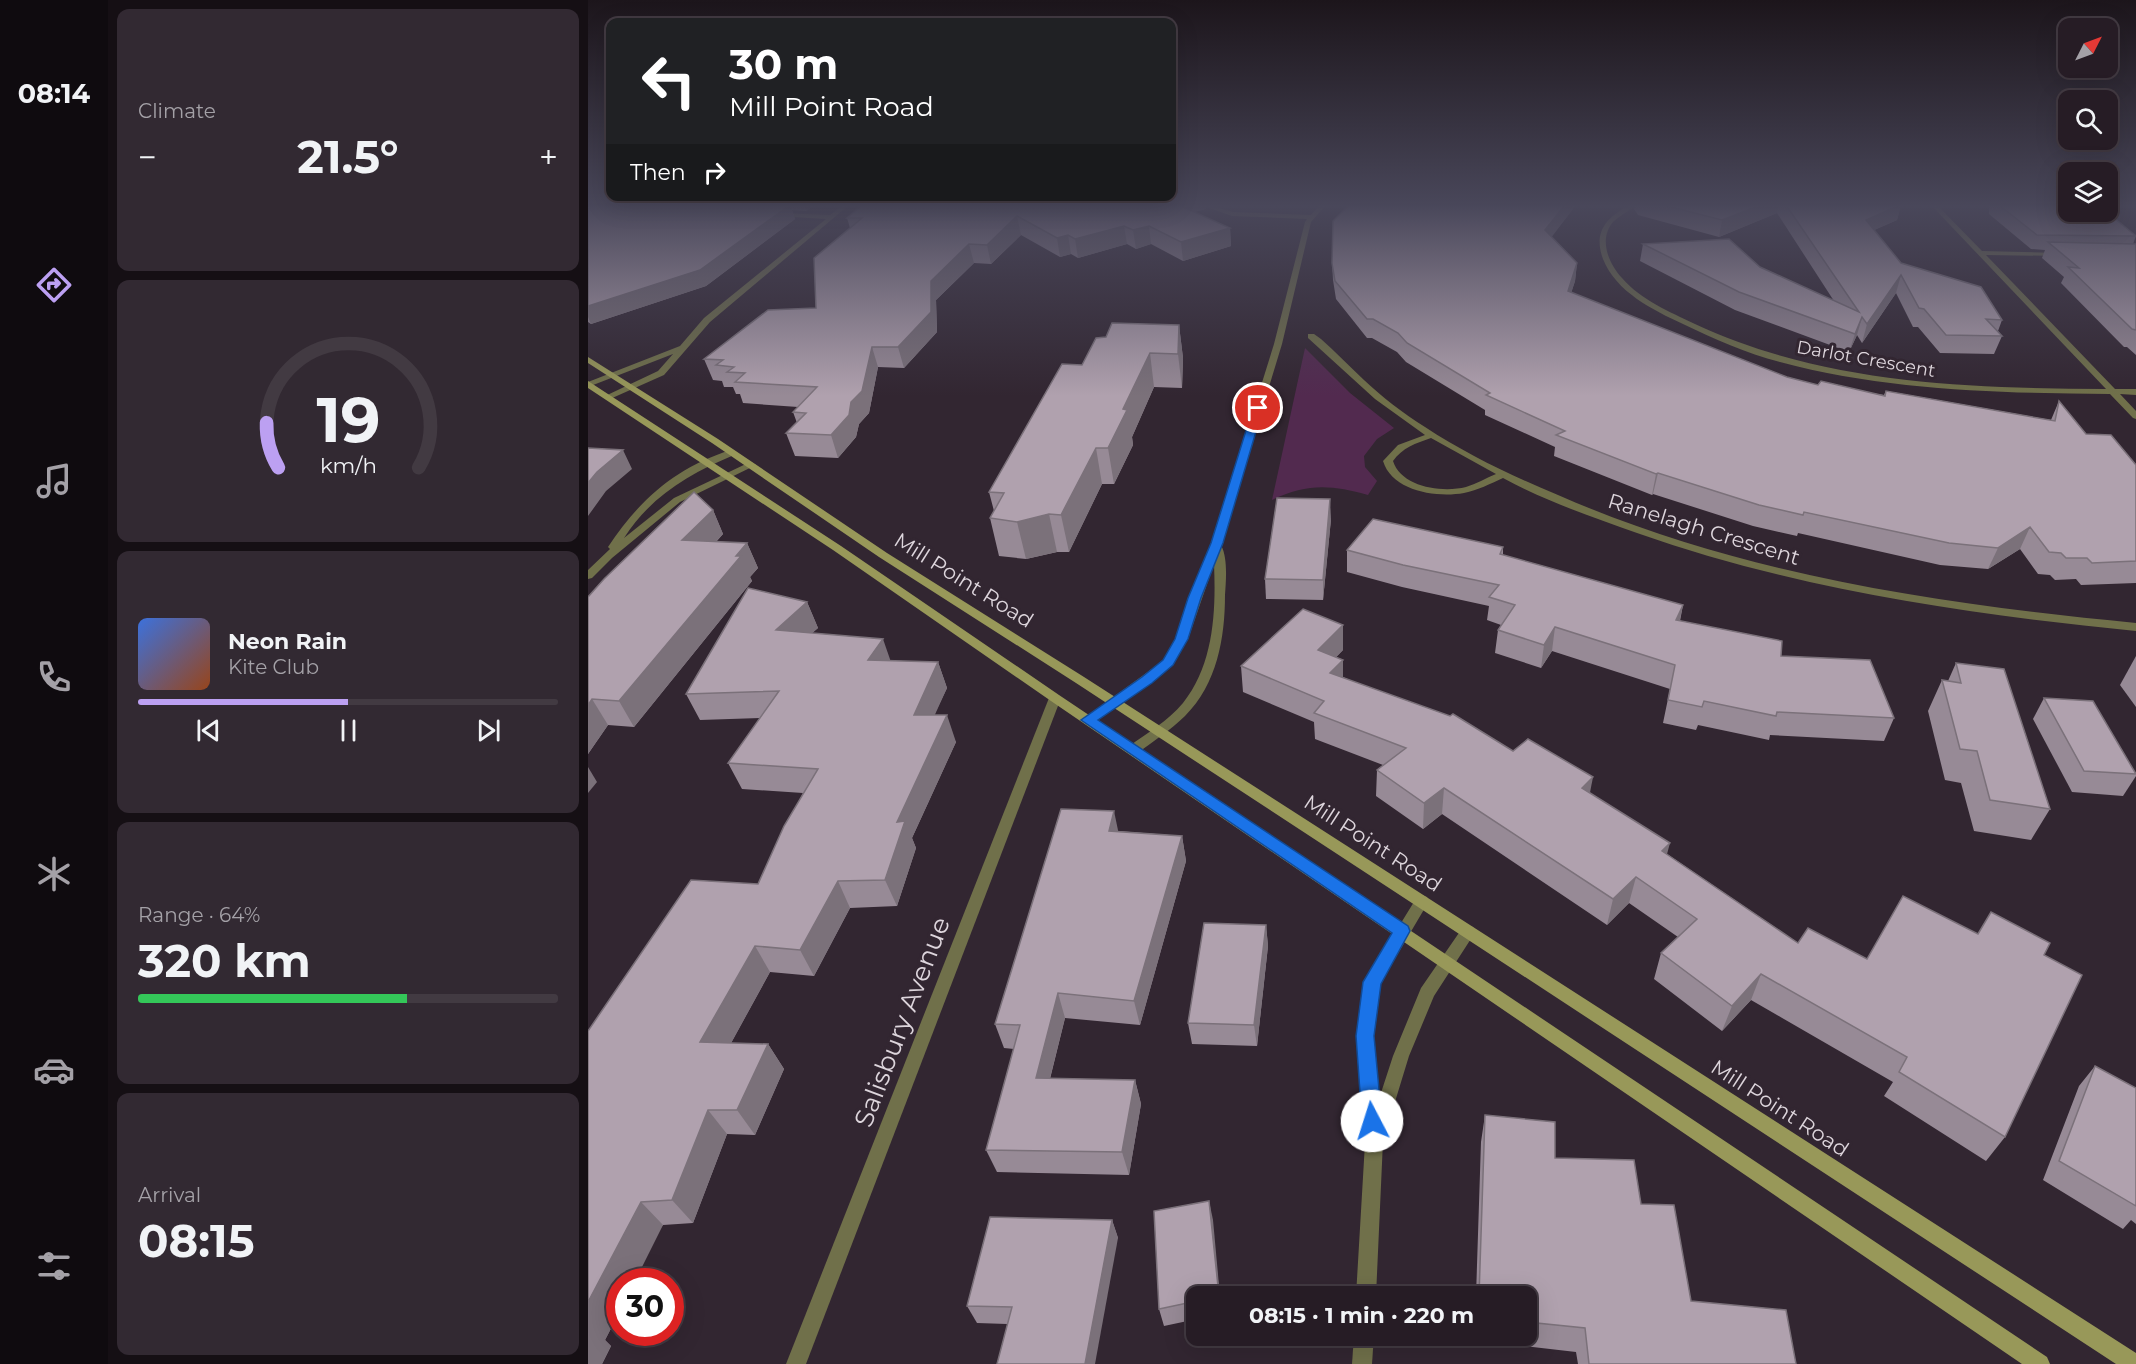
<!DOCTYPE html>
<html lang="en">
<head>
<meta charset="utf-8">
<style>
  :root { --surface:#261c25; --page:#322932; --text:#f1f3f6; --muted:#a4a1a7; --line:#423a42; --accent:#bca0f2 }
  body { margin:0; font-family:Montserrat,sans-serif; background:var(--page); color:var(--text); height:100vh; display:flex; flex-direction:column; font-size:22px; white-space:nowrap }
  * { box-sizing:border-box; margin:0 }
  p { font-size:20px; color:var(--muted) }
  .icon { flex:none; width:33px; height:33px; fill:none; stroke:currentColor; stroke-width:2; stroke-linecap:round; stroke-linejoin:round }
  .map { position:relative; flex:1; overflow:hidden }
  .panel { display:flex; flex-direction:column; gap:9px; padding:9px; background:#150f14; width:480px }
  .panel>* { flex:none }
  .banner { position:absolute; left:18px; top:18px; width:570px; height:183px; border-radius:12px; box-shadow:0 6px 24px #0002,0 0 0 2px var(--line); background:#202124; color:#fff; overflow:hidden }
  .needle { width:39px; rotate:48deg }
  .tools { position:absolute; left:1470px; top:18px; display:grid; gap:12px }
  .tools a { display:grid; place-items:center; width:60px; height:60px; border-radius:12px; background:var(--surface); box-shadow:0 6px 24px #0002,0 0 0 2px var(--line); font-size:30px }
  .speed { position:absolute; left:18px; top:1268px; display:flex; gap:12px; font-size:30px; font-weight:700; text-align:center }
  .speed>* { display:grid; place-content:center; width:78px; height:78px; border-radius:50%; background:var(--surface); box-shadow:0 6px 24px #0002,0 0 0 2px var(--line); line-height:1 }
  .speed .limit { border:9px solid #d22; background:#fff; color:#111 }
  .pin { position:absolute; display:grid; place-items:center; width:51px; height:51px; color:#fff; margin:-26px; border:3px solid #fff; border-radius:50%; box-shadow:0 2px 6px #0007 }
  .me { position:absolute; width:66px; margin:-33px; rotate:355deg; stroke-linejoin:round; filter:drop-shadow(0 0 4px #0008) }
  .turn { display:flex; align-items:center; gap:21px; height:126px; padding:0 24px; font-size:27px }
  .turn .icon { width:78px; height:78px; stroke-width:2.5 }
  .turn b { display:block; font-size:42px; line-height:51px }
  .then { display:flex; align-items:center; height:57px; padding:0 24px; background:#0003; gap:12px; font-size:22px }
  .big { font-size:45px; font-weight:700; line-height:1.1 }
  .panel .tile { flex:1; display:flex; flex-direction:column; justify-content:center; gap:9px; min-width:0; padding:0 21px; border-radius:12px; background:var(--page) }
  .panel .dial { align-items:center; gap:0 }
  .dial svg { height:156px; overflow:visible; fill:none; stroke:var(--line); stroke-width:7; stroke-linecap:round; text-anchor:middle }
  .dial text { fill:var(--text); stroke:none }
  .song { display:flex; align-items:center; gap:18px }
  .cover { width:72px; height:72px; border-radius:9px; background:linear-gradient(135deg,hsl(220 70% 55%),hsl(20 70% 35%)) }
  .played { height:6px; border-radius:3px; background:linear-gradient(90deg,var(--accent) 50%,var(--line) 50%) }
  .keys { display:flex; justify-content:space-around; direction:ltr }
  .heat { display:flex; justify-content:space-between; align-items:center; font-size:33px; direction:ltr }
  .charge { height:9px; border-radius:4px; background:linear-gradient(90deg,#34c759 64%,var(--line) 0) }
  .trip { position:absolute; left:598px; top:1286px; width:351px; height:60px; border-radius:12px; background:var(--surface); box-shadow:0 6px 24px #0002,0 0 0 2px var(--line); font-weight:700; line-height:60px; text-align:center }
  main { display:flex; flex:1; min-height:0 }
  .menu { display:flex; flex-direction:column; width:108px; justify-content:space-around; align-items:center; background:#0f0b0f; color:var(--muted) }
  .menu .icon { width:42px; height:42px }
  .menu .current { color:var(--accent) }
  .menu b { font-size:27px; color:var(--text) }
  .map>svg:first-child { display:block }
  .green { fill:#522a4f }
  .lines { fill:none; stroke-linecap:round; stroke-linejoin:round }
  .street { fill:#70704a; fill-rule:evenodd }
  .secondary { fill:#989859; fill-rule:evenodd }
  .wall { fill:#978a96 }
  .shaded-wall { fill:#7b717a }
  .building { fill:#b0a1ae; stroke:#7b717a; stroke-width:1.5 }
  .route { fill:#1a73e8; stroke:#114b97; stroke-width:1.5 }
  .labels { text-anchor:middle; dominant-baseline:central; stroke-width:6; stroke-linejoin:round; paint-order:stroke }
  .far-street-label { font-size:18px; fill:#ddd5dc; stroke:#322631 }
  .street-label { font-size:21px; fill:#ddd5dc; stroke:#322631 }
  .near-street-label { font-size:26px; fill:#ddd5dc; stroke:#322631 }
</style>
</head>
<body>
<main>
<nav class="menu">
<b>08:14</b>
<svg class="icon current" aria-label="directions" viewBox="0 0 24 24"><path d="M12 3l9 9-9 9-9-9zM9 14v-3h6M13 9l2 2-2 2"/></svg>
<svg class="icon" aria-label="music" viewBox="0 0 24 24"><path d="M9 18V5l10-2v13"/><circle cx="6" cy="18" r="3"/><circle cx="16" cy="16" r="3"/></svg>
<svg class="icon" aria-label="phone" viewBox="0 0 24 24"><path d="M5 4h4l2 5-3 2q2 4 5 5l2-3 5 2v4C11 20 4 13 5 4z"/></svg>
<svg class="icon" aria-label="climate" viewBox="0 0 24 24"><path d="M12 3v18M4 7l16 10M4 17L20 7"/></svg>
<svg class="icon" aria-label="car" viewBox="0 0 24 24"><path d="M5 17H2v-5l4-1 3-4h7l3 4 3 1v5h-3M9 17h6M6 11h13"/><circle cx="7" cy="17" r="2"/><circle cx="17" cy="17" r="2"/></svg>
<svg class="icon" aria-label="filters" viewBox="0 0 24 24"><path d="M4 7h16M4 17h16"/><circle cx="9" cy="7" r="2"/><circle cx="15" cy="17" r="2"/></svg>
</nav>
<section class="panel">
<div class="tile"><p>Climate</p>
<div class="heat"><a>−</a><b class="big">21.5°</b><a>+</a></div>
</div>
<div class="tile dial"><svg viewBox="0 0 100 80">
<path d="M14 69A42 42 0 1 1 86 69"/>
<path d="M14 69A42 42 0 0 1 8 46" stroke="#bca0f2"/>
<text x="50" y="56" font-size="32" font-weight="700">19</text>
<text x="50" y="72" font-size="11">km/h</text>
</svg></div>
<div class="tile">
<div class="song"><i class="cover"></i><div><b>Neon Rain</b><p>Kite Club</p></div></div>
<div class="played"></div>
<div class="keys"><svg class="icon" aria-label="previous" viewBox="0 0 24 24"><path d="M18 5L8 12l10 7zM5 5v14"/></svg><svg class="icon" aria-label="pause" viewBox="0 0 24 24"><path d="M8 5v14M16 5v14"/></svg><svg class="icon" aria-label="next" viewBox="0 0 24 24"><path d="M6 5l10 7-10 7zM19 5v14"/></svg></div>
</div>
<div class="tile"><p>Range · 64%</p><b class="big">320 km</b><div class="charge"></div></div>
<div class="tile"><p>Arrival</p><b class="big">08:15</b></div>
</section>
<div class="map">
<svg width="1548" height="1364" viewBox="0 0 1548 1364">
  <rect width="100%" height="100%" fill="#322631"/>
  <path class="green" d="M717 348 762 393 806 428 789 439 776 456 777 467 789 481 780 495C744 485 719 483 684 500Z"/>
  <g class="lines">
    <g class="street">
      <path d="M255 205H261L122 322 76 375 22 399 15 397 70 371 85 354 0 387V382L92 346 116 318 238 219 190 216 188 215V213L242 215Z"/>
      <path d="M613 205H621L645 212 723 215 732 205H738L723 222 694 344 633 545C640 558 638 580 637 595 637 638 629 684 597 716 583 730 565 741 550 753H540L539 750 540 747C559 733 580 721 595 703 626 664 628 611 626 564L600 639 585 665 563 683 504 723H496L494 720 576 660 588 639 602 598 624 543 686 344 717 222 719 219 644 216Z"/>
      <path d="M1041 205H1048C1041 211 1033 215 1026 221 1010 238 1020 263 1034 278 1053 300 1082 312 1107 324 1236 384 1378 388 1518 389L1343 205H1349L1394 251 1474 253 1475 254 1472 256 1398 255 1527 389H1548V395L1532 394 1548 411V419L1545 418 1522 394C1412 393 1300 391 1192 362 1158 353 1126 339 1095 324 1065 310 1028 292 1015 259 1005 232 1018 218 1041 205Z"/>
      <path d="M720 334H726L733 339C748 352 761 366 776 380 794 397 815 413 837 427 878 454 924 476 970 495 1153 575 1350 604 1548 623V631C1379 614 1211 590 1049 533 1004 517 957 501 915 478 902 484 890 490 876 493 848 498 804 491 795 461L810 445 837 435 787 399 720 338ZM843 438 908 474C898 478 888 484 878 487 854 493 813 487 805 461 814 448 828 443 843 438Z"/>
      <path d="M143 450 146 451V455C101 474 63 496 36 538L86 498 160 463 163 462 168 465 92 502 24 558 4 578 0 579V570L22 549 20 547C51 500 88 467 143 450Z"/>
      <path d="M467 694 473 698 218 1364H198L461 698Z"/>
      <path d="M834 895 839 897 841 901 792 984 785 1036 791 1099 805 1056 833 988 875 927 880 925 885 927 888 931 846 996 821 1056 795 1141 788 1296H768L777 1143 769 1036 776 983 829 897Z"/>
      <path d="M766 1335H786L784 1364H764Z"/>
    </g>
    <g class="secondary">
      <path d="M0 357 130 439 299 553 496 677 1548 1353V1364H1528L488 683 291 557 124 443 0 363Z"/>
      <path d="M0 381 253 546 471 695 1459 1357 1462 1364H1434L463 701 245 550 0 388Z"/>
    </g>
  </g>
  <g class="wall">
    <path d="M0 205H226L218 211 204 210 207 219 118 286 3 324 0 322Z"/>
    <path d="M761 205H988L963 237 989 263 987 281 983 293 1199 377 1230 385 1296 395 1298 391 1463 420 1471 401 1498 434 1548 465V583L1493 585 1488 579 1467 580 1462 575 1450 574 1432 549 1400 569 1352 565 1210 533 1209 536 1165 526 1065 494 1064 495 966 456 967 447 897 415V410L818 362 809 352 784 338H779L748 299 745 280 744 263Z"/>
    <path d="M1047 205H1313L1309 220 1286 230 1313 263 1414 320 1410 331 1414 336 1406 354 1352 353 1330 327H1325L1308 293 1274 343 1269 335 1261 352 1147 310 1052 261 1055 244 1172 267 1246 301 1189 213 1131 237 1050 215 1046 209Z"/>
    <path d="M1401 205H1531L1523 215 1548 236 1545 244H1548V355L1539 347H1536L1473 283 1476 277 1454 258 1457 250 1443 249 1401 214Z"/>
    <path d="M618 209 606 212 642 228 643 246 595 261 563 244 548 249 539 244 490 258 483 254 472 257 433 235 403 264 386 263 348 300 349 332 316 368 290 367 281 413 271 424 268 437 250 458 207 456 198 433 209 423 205 412 210 407 155 403 152 394H148L145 387H136L134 381 125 380 116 359 228 308 262 228 259 218Z"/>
    <path d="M591 325 595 358 594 388 566 387 544 437 545 445 526 484H514L481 552H469L438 559 411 556 402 518 406 511 401 492 494 365 518 337Z"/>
    <path d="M125 510 135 534 128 542 159 543 170 568 162 577 164 581 46 727 20 725 0 754V597Z"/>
    <path d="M743 519 735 600 678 599 677 579Z"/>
    <path d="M915 547V555L1095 605 1092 621 1193 656 1306 718 1296 741 1182 735 1181 740 1110 725 1108 730 1075 723 1082 689 964 651 953 668 907 653 910 630 913 625 899 620 901 606 814 587 759 572V550Z"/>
    <path d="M219 602 230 628 224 633 303 661 350 662 359 688 346 715 368 742 324 838 328 848 309 906 262 908 226 976 182 972 143 1043 180 1044 196 1069 167 1135 139 1134 105 1223 75 1225 32 1281V1311L17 1340 23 1346 14 1364 0 1031 170 884 215 793 154 789 140 763 172 718 112 720 98 694Z"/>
    <path d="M755 650 748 657 755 660V677L925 751 1002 793 1079 854 1210 943 1279 959 1390 934 1456 955 1417 1137 1398 1161 1296 1096 1305 1082 1163 1000 1134 1031 1066 979 1073 953 1090 937 1041 903 1019 925 854 814 835 829 788 796 789 770 795 765 727 739 726 722 655 692 653 666Z"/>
    <path d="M1548 656V707L1532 685Z"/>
    <path d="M1368 663 1462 809 1443 840 1386 831 1373 783 1357 780 1340 711 1354 680 1360 681Z"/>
    <path d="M1456 698 1548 773V776L1535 796 1484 792 1445 719Z"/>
    <path d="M530 831 594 836 598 861 552 1025 477 1018 462 1079 547 1080 553 1104 541 1175 409 1172 398 1150 426 1049 416 1048 407 1024Z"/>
    <path d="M678 925 680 946 669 1046 604 1044 600 1023Z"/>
    <path d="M1507 1066 1548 1088V1224L1543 1220 1535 1229 1455 1180 1491 1086Z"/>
    <path d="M897 1115 967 1158 1053 1204 1103 1301 1208 1364H990L988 1352 886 1340V1335H939V1296H888L893 1142Z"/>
    <path d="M524 1220 530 1238 419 1324 389 1323 379 1306Z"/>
    <path d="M625 1220 609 1296V1319L576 1326 571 1309Z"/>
  </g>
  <g class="shaded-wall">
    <path d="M202 205 207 219 118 286 3 324 0 317V306Z"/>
    <path d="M216 205H226L218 211Z"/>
    <path d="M579 205H618V209L581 217Z"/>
    <path d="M977 205H988L956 247 957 230Z"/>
    <path d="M1173 205H1191L1189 213 1131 237 1134 220Z"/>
    <path d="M1312 205H1313L1309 220 1273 236 1278 220Z"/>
    <path d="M1526 205H1531L1514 227 1520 213Z"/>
    <path d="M429 216 433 235 403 264 399 245Z"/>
    <path d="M536 226 539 244 490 258 487 239Z"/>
    <path d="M561 226 563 244 548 249 545 230Z"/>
    <path d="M642 228 643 246 595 261 593 242Z"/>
    <path d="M480 235 483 254 472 257 469 238Z"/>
    <path d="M381 244 386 263 348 300 349 332 316 368 310 347 343 281Z"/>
    <path d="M989 263 987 281 978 309 980 291Z"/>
    <path d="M1313 275 1308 293 1274 343 1279 324Z"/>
    <path d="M1274 317 1269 335 1261 352 1267 334Z"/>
    <path d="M591 325 595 358 594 388 590 354Z"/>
    <path d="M284 347 290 367 281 413 271 424 268 437 250 458 243 435 263 402Z"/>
    <path d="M562 353 566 387 544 437 545 445 526 484 520 448 535 409Z"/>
    <path d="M508 448 514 484 481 552 473 515Z"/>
    <path d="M35 450 44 469 18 491 0 516V483L9 472Z"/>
    <path d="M1070 473 1065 494 1064 495 1068 474Z"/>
    <path d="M742 499 743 519 735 600V580Z"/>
    <path d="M125 510 135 534 106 565 94 540Z"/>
    <path d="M461 514 469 552 438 559 429 522Z"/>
    <path d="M1442 527 1432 549 1400 569 1410 548Z"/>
    <path d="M159 543 170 568 162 577 164 581 46 727 31 701Z"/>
    <path d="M219 602 230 628 199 655 188 630Z"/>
    <path d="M1095 605 1090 628 1088 620Z"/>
    <path d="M755 625V650L731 675 730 650Z"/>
    <path d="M967 627 964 651 953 668 956 645Z"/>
    <path d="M295 639 304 665 280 660Z"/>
    <path d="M755 660V685L742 673Z"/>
    <path d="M350 662 359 688 335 741 326 715Z"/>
    <path d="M4 699 20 725 0 754V705Z"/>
    <path d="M359 715 368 742 324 838 328 848 309 906 297 880 309 822Z"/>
    <path d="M0 767 9 782 0 793Z"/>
    <path d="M1005 777 1000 803 994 788Z"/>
    <path d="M856 788 854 814 835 829 836 803Z"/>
    <path d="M526 811 531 835 521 831Z"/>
    <path d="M594 836 598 861 552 1025 546 1001Z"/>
    <path d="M1082 843 1075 869 1074 851Z"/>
    <path d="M1048 877 1041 903 1019 925 1025 899Z"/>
    <path d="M250 881 262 908 226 976 212 950Z"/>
    <path d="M678 925 680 946 669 1046 666 1025Z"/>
    <path d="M167 946 182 972 130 1067 112 1042Z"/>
    <path d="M1173 974 1163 1000 1134 1031 1144 1006Z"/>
    <path d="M470 993 477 1018 456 1102 448 1078Z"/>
    <path d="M180 1044 196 1069 167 1135 149 1110Z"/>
    <path d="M547 1080 553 1104 541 1175 534 1152Z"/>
    <path d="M120 1110 139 1134 105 1223 84 1200Z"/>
    <path d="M621 1201 625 1220 632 1296H631Z"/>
    <path d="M53 1202 75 1225 47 1281H32V1311L17 1340 23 1346 14 1364H0V1302Z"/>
    <path d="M524 1220 530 1238 507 1364H497Z"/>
  </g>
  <g class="building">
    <path d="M0 205H202L112 270 0 306Z"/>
    <path d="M274 205H591L642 228 593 242 561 226 545 230 536 226 487 239 480 235 469 238 429 216 399 245 381 244 343 281V312L310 347H284L274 391 263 402 261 415 243 435 198 433 218 413 205 412 229 387 147 382 157 373 139 372 146 367 128 365 135 360 116 359 180 310 228 308 226 258 274 218H259Z"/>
    <path d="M761 205H977L957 230 989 263 980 291 1199 377 1230 385 1233 381 1297 396 1298 391 1467 421 1471 401 1498 434 1523 435 1548 465V561L1504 563 1499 558H1478L1473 553 1461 552 1442 527 1410 548 1361 543 1216 512 1215 515 1171 505 1070 473 1068 474 968 435 977 431 898 395 902 393 819 343 810 333 785 319H779L747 281 744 263 745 221Z"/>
    <path d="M1075 205H1173L1134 220Z"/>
    <path d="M1198 205H1312L1278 220 1313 263 1393 287 1414 320 1398 319 1414 336 1358 335 1336 309 1331 308 1313 275 1279 324 1274 317 1267 334 1151 292 1055 244 1141 239 1172 267 1271 312Z"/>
    <path d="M1411 205H1480V212H1520V205H1526L1520 213 1548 236 1449 235Z"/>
    <path d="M1460 242 1548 244V330L1544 329 1480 267 1491 268Z"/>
    <path d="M524 323 591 325 590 354 562 353 535 409 539 410 520 448H508L473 515 461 514 429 522 402 518 416 493 401 492 474 364 494 365 508 338 518 337Z"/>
    <path d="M0 448 35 450 9 472 0 483Z"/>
    <path d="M106 492 125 510 94 540 159 543 148 556H153L31 701 4 699 0 705V597L16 579Z"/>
    <path d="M689 498 742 499 735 580 677 579Z"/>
    <path d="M785 519 915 547 912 554 1095 605 1088 620 1194 641 1193 656 1282 660 1306 718 1189 712 1188 716 1116 701 1114 707 1080 700 1087 665 967 627 956 645 910 630 927 605 901 597 911 585 815 565 759 550Z"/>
    <path d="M160 588 219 602 188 630 295 639 280 660 350 662 326 715H359L309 822 317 821 297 880 250 881 212 950 167 946 112 1042 180 1044 149 1110H120L84 1200 53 1202 0 1302V1031L103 880 170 884 196 826 230 769 140 763 191 691 98 694Z"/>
    <path d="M715 609 755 625 730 650 755 660 742 673 862 716 865 714 925 751 940 739 1005 777 994 788 1082 843 1074 851 1210 943 1220 928 1279 959 1315 896 1390 934 1403 912 1462 943 1456 955 1494 975 1417 1137 1311 1072 1319 1057 1173 974 1144 1006 1073 953 1109 919 1048 877 1025 899 856 788 836 803 789 770 818 748 726 713 736 701 653 666Z"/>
    <path d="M1368 663 1416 669 1462 809 1402 800 1389 751 1372 749 1354 680 1373 683Z"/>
    <path d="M1456 698 1505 701 1548 774 1496 771Z"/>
    <path d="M473 809 526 811 521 831 594 836 546 1001 470 993 448 1078 547 1080 534 1152 398 1150 432 1025 407 1024Z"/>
    <path d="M616 923 678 925 666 1025 600 1023Z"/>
    <path d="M1507 1066 1548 1088V1206L1471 1161Z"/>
    <path d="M897 1115 967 1122V1158L1046 1160 1053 1204 1086 1205 1103 1301 1198 1310 1208 1364H1001L997 1328 939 1322V1296H891Z"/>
    <path d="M621 1201 631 1296H609V1301L571 1309 566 1211Z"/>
    <path d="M402 1217 524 1220 497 1364H409L424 1307 379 1306Z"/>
  </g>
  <linearGradient id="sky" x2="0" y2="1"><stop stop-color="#1c151b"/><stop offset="0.52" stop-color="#49475a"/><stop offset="1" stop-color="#49475a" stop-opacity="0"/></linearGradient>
  <rect width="1548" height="396" fill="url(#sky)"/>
  <path class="route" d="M670 405 675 408 635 543 613 598 600 639 585 665 564 683 510 720 820 926 822 931 793 984 786 1036 794 1121 791 1128 784 1131 777 1128 774 1121 768 1036 775 982 804 933 493 720 554 677 575 660 587 639 600 598 623 543 665 408Z"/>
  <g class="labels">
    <g class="far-street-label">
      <text transform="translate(1278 359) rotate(10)">Darlot Crescent</text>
    </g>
    <g class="street-label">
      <text transform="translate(1116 529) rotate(17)">Ranelagh Crescent</text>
      <text transform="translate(376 580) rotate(32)">Mill Point Road</text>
      <text transform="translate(785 843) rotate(33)">Mill Point Road</text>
      <text transform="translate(1192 1108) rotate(33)">Mill Point Road</text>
    </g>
    <g class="near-street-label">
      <text transform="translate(314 1022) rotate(-69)">Salisbury Avenue</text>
    </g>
  </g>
</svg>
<div class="tools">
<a><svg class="needle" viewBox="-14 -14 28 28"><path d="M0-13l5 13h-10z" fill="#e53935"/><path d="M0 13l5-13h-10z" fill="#a4a1a7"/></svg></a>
<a><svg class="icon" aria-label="search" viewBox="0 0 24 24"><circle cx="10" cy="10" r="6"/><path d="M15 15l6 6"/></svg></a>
<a><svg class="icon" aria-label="layers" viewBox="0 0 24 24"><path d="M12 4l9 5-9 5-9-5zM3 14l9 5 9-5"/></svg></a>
</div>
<div class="speed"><div class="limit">30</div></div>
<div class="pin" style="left:670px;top:408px;background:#d93025"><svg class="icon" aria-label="arrive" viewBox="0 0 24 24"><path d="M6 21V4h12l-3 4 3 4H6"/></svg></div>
<svg class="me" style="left:784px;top:1121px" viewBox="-20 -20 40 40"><circle r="19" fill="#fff"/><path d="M0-13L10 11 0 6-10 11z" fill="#1a73e8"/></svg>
<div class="trip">08:15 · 1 min · 220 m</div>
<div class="banner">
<div class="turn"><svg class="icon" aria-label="left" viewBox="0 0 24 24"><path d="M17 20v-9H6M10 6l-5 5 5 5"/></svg><div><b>30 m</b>Mill Point Road</div></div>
<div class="then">Then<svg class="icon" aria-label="right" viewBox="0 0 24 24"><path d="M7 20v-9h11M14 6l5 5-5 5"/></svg></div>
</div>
</div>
</main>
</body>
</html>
